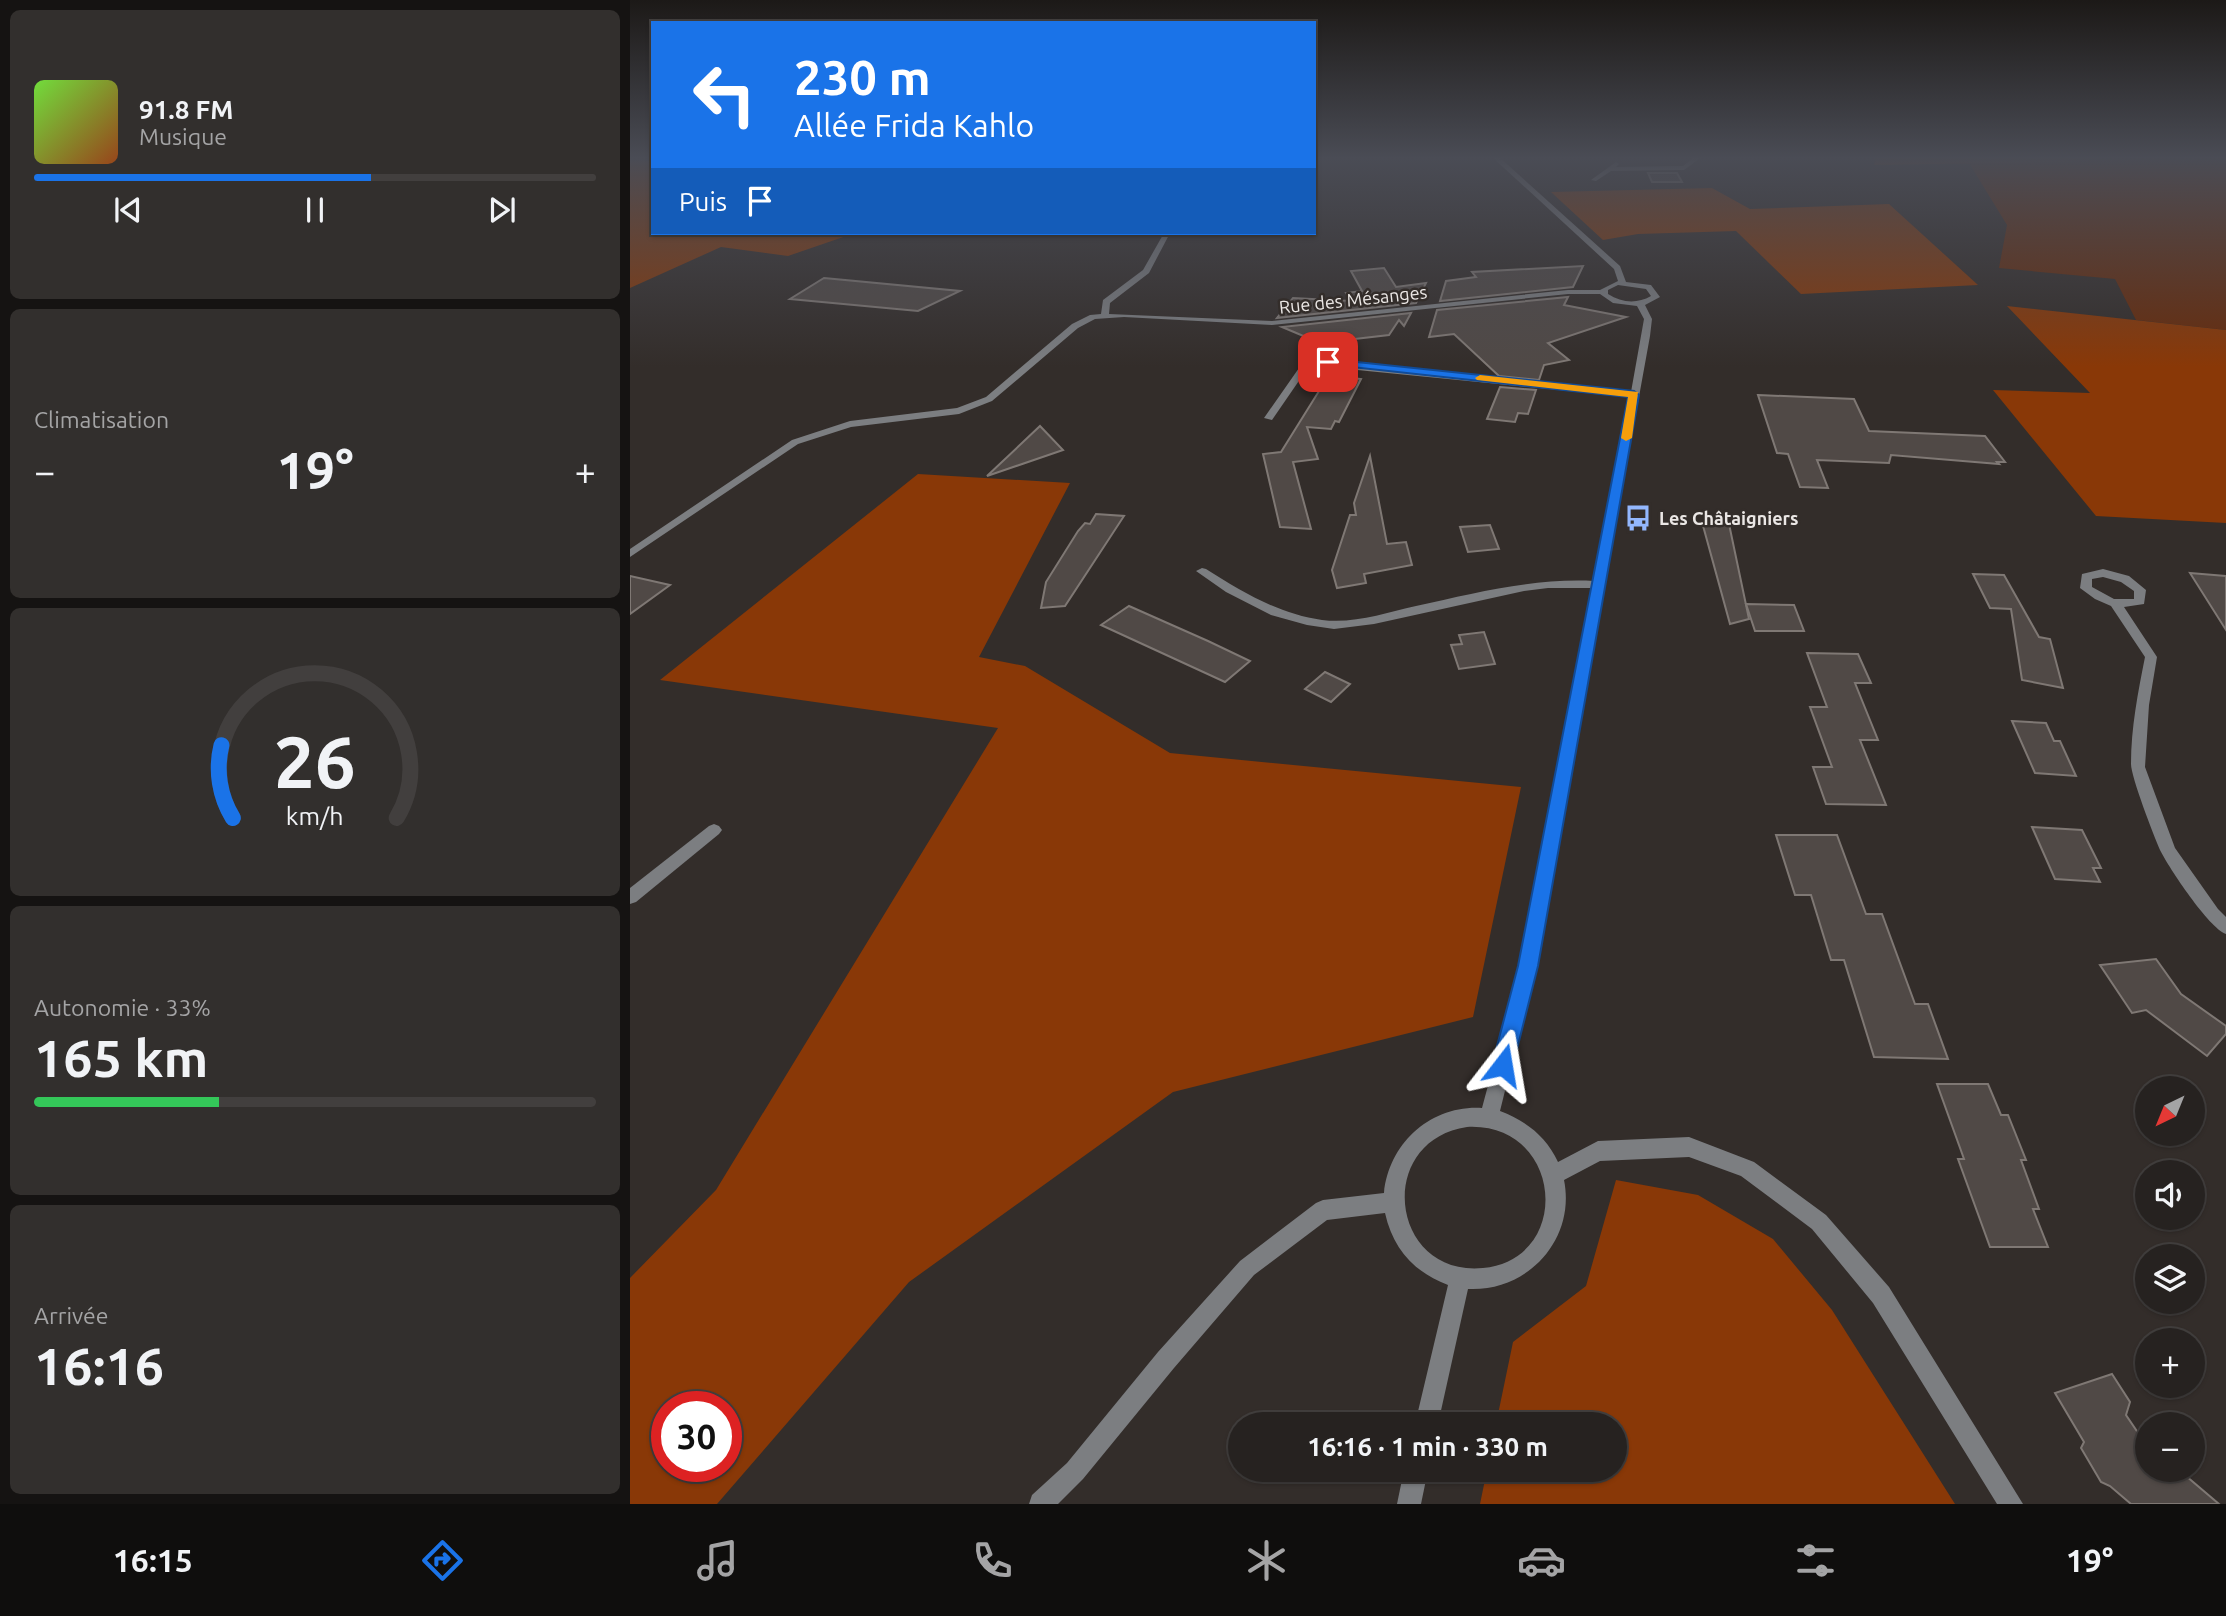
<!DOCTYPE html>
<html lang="fr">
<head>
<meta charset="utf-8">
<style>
  :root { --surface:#262220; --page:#322f2d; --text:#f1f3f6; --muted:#a4a4a5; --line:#423f3e; --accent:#1a73e8 }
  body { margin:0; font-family:Ubuntu,sans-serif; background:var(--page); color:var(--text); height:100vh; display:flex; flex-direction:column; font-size:26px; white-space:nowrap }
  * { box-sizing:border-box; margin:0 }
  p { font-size:23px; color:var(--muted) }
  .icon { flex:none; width:38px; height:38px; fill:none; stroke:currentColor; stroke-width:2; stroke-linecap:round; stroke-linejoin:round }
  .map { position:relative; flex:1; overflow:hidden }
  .details { display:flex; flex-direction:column; gap:10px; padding:10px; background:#151312; width:630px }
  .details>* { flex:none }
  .banner { position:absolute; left:21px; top:21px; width:665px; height:214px; border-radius:0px; box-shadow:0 2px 5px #0004,0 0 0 2px var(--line); background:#1a73e8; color:#fff; overflow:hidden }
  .needle { width:46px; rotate:223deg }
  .controls { position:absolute; left:1505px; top:1076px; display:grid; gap:14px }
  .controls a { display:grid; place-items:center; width:70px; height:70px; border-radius:50%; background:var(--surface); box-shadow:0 2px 5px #0004,0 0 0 2px var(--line); font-size:35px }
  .speed { position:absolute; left:21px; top:1391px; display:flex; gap:14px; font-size:35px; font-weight:700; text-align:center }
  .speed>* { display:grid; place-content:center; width:91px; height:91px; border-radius:50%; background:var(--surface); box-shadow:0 2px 5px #0004,0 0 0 2px var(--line); line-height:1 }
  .speed .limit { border:10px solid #d22; background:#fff; color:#111 }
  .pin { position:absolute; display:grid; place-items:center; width:60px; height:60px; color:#fff; margin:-30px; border-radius:14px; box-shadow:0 4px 10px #0006 }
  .me { position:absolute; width:77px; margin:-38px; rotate:14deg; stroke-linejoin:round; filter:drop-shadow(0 0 5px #0008) }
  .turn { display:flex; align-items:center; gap:24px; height:147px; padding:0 28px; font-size:32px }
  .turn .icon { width:91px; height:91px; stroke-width:2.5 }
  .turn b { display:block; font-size:49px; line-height:60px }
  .then { display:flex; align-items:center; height:66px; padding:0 28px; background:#0003; gap:14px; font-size:26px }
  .big { font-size:52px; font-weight:600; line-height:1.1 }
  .details .card { flex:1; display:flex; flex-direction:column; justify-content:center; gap:10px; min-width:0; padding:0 24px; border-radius:10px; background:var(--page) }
  .details .dial { align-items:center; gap:0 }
  .dial svg { height:182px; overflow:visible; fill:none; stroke:var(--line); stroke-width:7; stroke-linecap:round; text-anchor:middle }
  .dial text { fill:var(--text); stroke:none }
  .song { display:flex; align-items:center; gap:21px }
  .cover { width:84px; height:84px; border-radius:10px; background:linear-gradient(135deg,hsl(100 70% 55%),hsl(20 70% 35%)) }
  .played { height:7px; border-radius:4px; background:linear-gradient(90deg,var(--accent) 60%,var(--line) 60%) }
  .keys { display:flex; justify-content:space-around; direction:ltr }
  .heat { display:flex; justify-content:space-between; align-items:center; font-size:38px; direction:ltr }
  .charge { height:10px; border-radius:5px; background:linear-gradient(90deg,#34c759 33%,var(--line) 0) }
  .trip { position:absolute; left:598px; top:1412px; width:399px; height:70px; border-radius:35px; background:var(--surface); box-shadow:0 2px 5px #0004,0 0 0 2px var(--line); font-weight:600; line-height:70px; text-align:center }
  .tabs { display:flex; height:112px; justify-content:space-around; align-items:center; background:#0f0e0d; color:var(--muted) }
  .tabs .icon { width:49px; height:49px }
  .tabs .active { color:var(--accent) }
  .tabs b { font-size:32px; color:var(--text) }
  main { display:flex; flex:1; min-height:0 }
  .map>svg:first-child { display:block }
  .green { fill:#672b0b }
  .forest { fill:#893807; fill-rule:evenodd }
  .building { fill:#504946; stroke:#7f7874; stroke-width:2 }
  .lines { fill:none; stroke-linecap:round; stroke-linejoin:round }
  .minor { fill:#7c7e81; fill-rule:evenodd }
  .route { fill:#1a73e8; stroke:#114b97; stroke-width:2 }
  .slow { fill:#f59e0b }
  .labels { text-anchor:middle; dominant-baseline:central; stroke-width:5; stroke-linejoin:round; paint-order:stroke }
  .far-street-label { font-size:18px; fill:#ebe7e5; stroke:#332d2a }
  .far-poi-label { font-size:18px; font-weight:bold; fill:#ebe7e5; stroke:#332d2a; text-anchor:start }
</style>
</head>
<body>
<main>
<section class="details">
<div class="card">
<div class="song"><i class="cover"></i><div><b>91.8 FM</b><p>Musique</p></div></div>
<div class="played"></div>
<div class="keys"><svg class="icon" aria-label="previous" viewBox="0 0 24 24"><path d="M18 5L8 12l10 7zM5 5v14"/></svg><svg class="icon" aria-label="pause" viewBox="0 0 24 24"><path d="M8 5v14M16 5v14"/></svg><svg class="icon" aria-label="next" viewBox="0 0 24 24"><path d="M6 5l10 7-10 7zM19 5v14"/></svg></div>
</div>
<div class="card"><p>Climatisation</p>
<div class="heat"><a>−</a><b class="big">19°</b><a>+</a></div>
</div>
<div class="card dial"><svg viewBox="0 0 100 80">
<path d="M14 69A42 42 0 1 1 86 69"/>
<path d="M14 69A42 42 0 0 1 9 37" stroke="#1a73e8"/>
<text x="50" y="56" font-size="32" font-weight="700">26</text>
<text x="50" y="72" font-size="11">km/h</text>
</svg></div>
<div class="card"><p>Autonomie · 33%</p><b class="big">165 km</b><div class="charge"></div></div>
<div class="card"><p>Arrivée</p><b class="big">16:16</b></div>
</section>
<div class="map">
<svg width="1596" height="1504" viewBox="0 0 1596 1504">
  <rect width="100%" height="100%" fill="#332d2a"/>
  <path class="green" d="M1493 156H1596V330L1506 320 1485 279 1369 268 1377 225 1339 163 1441 162Z"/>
  <g class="forest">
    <path d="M1246 156H1493L1441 162 1244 165Z"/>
    <path d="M0 160 23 161V233H225L158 256 91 247 0 288Z"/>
    <path d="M1082 188 1120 209 1259 204 1348 285 1171 294 1106 231 1008 234 973 240 921 192Z"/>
    <path d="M1377 306 1596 330V523L1466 516 1363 390 1460 393Z"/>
    <path d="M288 474 440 483 349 657 395 666 540 753 891 787 843 1017 543 1092 279 1282 87 1504H0V1278L86 1190 368 728 30 680ZM96 1407V1466H37V1407Z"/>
    <path d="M986 1180 1068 1195 1143 1239 1202 1310 1325 1504H850L857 1470H985V1424H866L883 1342 956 1286Z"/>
  </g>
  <g class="building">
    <path d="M1018 173H1047L1052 182H1022Z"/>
    <path d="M953 266 943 287 810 301 816 281 846 277 842 272Z"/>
    <path d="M754 268 766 287 796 283 786 303 647 318 663 298 721 301 716 293 732 291 721 271Z"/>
    <path d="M194 278 330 291 288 311 160 299Z"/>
    <path d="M938 297 934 305 996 317 918 343 939 360 914 365 909 380 869 376 824 334 799 337 807 310Z"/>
    <path d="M781 313 774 326 769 320 759 335 690 343 652 327Z"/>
    <path d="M699 375 731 379 709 422 705 421 701 429 677 427 688 459 663 462 681 529 650 527 633 454 651 452Z"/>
    <path d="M870 387 906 390 898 414 888 413 885 422 857 419Z"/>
    <path d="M1128 395 1224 399 1239 431 1355 436 1375 462H1367L1369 464 1261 455 1259 463 1187 460 1198 488 1170 487 1158 454 1147 453Z"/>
    <path d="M410 426 433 450 357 476Z"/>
    <path d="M740 456 757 544 776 542 782 565 734 574 736 583 707 588 702 570 720 515H726L724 503Z"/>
    <path d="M466 514 494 516 435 606 411 608 416 582 448 531 455 523 460 524Z"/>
    <path d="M1072 522 1099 524 1119 619 1100 624Z"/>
    <path d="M860 525 869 549 838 552 830 527Z"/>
    <path d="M1560 573 1596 576V630Z"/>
    <path d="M1343 574 1374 575 1409 637 1420 639 1433 688 1392 680 1381 609 1360 608Z"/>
    <path d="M0 576 40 585 0 614Z"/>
    <path d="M1116 604 1164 605 1174 631H1125Z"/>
    <path d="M499 606 578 641 620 661 595 682 471 625Z"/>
    <path d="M854 632 865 664 829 669 821 645 832 644 829 635Z"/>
    <path d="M1177 653 1228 654 1241 683H1225L1248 740H1230L1256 805 1196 804 1183 767H1202L1180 707H1197Z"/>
    <path d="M695 672 720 684 701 702 675 689Z"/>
    <path d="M1382 721 1416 723 1424 741H1430L1446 776 1405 773Z"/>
    <path d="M1402 827 1452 830 1471 868H1463L1470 882 1425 879Z"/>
    <path d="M1146 835H1207L1236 914H1252L1285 1004H1298L1318 1059 1244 1057 1214 960H1201L1181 895H1165Z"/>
    <path d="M1526 959 1551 994 1596 1026V1034L1577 1056 1516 1010 1502 1013 1470 965Z"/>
    <path d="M1307 1084H1358L1371 1115H1378L1396 1160H1391L1409 1209H1403L1418 1247H1360L1328 1159H1334Z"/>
    <path d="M1482 1374 1500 1402 1496 1415 1517 1446V1470H1549L1589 1504H1501L1480 1486 1471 1482 1451 1448 1454 1442 1425 1393Z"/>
  </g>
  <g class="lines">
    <g class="minor">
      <path d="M861 156H868L990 266 996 282 1021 285 1030 297 1015 305 1022 319 1020 336 906 966 870 1111C896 1121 916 1136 928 1162L968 1141 1059 1137 1124 1162 1196 1215 1259 1287 1393 1504H1367L1243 1303 1182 1229 1111 1176 1059 1157 970 1161 934 1180C946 1239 898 1292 838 1289L808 1424H785L818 1285C784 1272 763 1249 755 1213L697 1220 624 1275 544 1368 453 1479 428 1504H399L402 1495 437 1463 528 1352 610 1261 686 1203 693 1200 754 1193C759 1143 801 1105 852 1108L890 966 963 588H918L894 591 744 624 704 629 677 625 641 615 596 592 566 571 572 568 576 569C612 592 649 614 692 620 724 624 755 613 786 606 845 593 903 578 964 581L1000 397 687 366 675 372 642 420 634 418 669 368 686 360 1001 392 1014 319 1007 306 983 303 970 294H938L642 325 494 317 465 319 448 328 362 401 329 414 221 427 168 444 0 557V549L162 440 220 421 327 408 356 397 442 324 460 315 471 314 473 300 513 270 534 233H540L519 273 480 303 479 314 642 321 938 290H970L988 281 984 269ZM988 285 1016 289 1021 296C1007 304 992 303 978 294V290ZM837 1127C933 1122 944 1259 853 1268 760 1277 744 1141 837 1127Z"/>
      <path d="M1066 156H1073L1054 170 981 171 966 181 961 180 986 162 989 164 986 167 1053 166Z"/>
      <path d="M1473 569 1499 576 1516 590 1514 604 1494 607 1527 657 1519 705 1515 767 1545 848 1588 909 1596 917V934C1579 928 1539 868 1530 850 1524 836 1501 777 1501 764 1501 728 1508 692 1515 657L1481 606 1465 599 1450 588 1452 574ZM1473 577 1491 582 1504 591V599H1484L1462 587V579Z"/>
      <path d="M84 824 89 826 92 830 89 834 6 902 0 904V888L79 826Z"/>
      <path d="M774 1470H798L791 1504H767Z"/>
    </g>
  </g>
  <linearGradient id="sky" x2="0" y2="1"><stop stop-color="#1c1917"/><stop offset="0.43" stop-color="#4a4c55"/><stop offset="1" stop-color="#4a4c55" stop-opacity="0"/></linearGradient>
  <rect width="1596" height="367" fill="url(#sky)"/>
  <path class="route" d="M698 359 1004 391 1009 395 908 966 883 1065 880 1072 873 1075 865 1072 862 1065 888 966 998 397 694 364Z"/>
  <path class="slow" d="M850 375 1008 392 1002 438 996 441 991 438 998 397 847 380 845 378Z"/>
  <defs>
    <g id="bus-bare" transform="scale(2.1)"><path d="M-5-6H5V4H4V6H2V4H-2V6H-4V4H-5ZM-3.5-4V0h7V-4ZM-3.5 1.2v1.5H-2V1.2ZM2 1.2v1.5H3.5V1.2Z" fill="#93b7fd" stroke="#332d2a" stroke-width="2.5" paint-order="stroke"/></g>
  </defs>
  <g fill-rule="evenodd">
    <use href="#bus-bare" x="1008" y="518"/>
  </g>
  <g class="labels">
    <g class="far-street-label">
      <text transform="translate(723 299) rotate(-6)">Rue des Mésanges</text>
    </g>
    <g class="far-poi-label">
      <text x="1029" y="518">Les Châtaigniers</text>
    </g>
  </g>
</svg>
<div class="controls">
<a><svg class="needle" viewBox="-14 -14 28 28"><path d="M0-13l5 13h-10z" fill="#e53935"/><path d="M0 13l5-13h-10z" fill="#a4a4a5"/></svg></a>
<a><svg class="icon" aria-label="sound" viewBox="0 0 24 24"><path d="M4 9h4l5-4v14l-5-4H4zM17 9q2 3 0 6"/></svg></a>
<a><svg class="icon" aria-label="layers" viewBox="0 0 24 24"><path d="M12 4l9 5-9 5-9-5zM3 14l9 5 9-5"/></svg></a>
<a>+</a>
<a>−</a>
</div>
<div class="speed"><div class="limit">30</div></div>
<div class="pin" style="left:698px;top:362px;background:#d93025"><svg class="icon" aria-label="arrive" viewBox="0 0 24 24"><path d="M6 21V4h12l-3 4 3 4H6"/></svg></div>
<svg class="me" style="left:873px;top:1065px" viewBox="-20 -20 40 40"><path d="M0-17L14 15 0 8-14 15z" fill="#1a73e8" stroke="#fff" stroke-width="4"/></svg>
<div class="trip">16:16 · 1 min · 330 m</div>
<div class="banner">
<div class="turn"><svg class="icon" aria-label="left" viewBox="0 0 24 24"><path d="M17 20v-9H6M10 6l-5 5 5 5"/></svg><div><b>230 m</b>Allée Frida Kahlo</div></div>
<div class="then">Puis<svg class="icon" aria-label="arrive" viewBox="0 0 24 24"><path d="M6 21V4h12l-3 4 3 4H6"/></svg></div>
</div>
</div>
</main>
<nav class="tabs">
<b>16:15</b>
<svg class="icon active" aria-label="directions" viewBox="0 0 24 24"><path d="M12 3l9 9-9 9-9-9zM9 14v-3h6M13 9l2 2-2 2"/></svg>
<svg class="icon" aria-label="music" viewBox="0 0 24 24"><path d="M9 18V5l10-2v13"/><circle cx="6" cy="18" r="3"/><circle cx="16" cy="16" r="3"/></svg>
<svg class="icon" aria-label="phone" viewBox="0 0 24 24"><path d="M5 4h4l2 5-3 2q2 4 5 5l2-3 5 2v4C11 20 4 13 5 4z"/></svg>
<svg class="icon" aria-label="climate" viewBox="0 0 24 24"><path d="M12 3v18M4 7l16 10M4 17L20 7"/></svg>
<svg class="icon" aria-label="car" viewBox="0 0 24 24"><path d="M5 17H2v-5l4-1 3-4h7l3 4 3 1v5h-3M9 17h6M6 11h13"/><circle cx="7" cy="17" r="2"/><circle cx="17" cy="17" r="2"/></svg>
<svg class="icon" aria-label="filters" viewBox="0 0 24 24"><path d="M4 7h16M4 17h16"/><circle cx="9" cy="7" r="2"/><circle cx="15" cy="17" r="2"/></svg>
<b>19°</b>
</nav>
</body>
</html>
